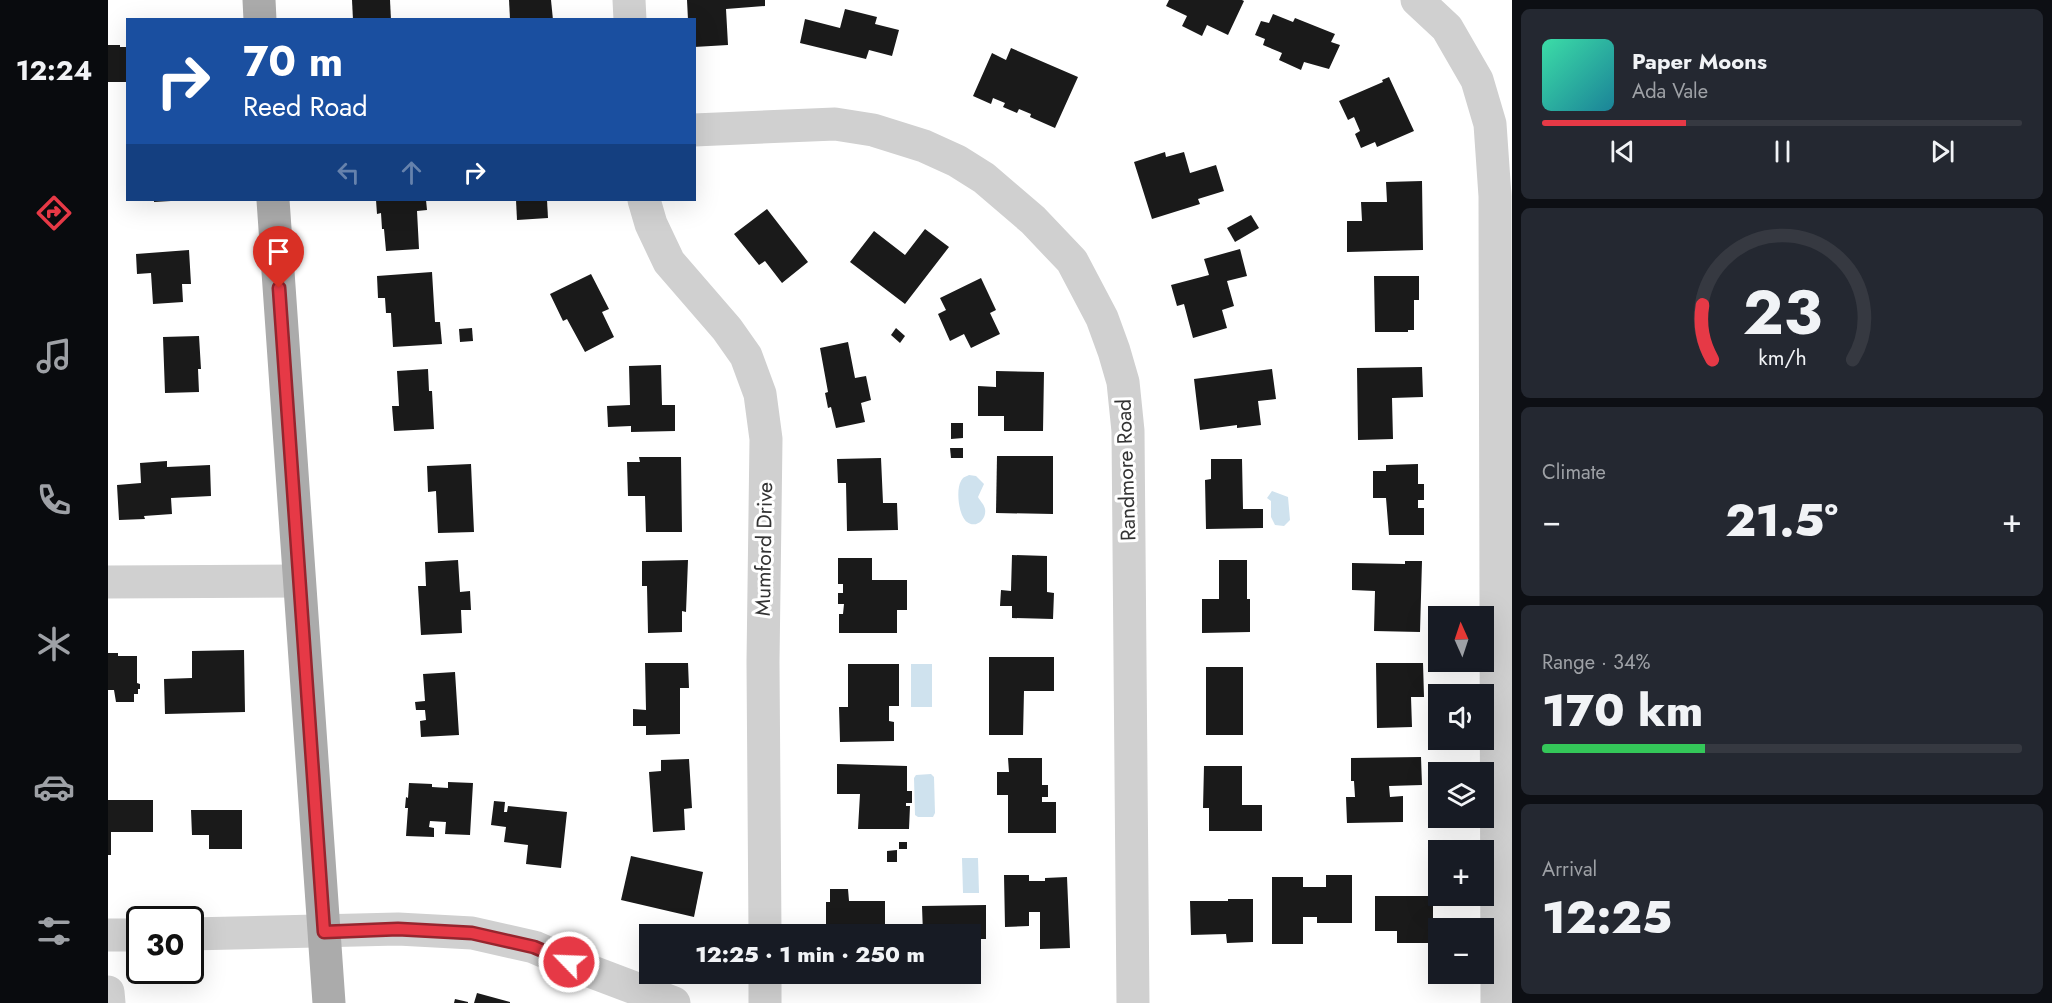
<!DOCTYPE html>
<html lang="en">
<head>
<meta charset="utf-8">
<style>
  :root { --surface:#171b24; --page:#242831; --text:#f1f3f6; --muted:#9ea1a6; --line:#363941; --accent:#e63946 }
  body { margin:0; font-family:Jost,sans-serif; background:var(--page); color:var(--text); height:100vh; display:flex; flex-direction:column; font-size:22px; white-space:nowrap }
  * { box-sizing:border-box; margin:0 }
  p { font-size:20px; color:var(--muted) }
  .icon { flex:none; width:33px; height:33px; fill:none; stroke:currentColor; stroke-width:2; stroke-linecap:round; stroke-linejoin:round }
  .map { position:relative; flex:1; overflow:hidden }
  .side { display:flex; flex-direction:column; gap:9px; padding:9px; background:#0d0f14; width:540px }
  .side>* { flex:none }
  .hud { position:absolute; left:18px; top:18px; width:570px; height:183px; border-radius:0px; box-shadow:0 6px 24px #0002; background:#1a4fa0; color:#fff; overflow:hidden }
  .needle { width:39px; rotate:357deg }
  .tools { position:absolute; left:1320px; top:606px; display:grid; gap:12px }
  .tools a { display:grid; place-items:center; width:66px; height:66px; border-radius:0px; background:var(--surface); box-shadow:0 6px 24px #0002; font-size:30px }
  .speed { position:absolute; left:18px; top:906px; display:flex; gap:12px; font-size:30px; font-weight:700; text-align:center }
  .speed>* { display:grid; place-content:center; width:78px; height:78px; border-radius:50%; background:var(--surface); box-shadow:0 6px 24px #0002; line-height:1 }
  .speed .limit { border:3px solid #111; border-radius:9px; background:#fff; color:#111 }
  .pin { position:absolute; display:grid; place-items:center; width:51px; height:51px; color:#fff; margin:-62px -26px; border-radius:50% 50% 50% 0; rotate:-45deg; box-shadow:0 0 6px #0007 }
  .pin .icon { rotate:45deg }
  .me { position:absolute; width:66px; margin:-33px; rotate:294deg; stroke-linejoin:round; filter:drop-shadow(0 0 4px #0008) }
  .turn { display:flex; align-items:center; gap:21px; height:126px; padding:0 18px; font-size:27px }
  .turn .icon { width:78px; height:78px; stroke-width:2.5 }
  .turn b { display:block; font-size:42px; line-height:51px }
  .lanes { display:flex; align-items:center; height:57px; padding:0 18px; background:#0003; justify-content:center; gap:30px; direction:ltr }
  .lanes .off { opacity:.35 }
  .big { font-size:45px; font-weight:800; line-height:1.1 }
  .side .widget { flex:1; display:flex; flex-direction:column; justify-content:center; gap:9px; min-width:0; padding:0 21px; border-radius:9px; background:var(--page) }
  .side .dial { align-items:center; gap:0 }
  .dial svg { height:156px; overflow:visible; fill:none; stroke:var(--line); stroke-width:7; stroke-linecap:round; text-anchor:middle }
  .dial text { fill:var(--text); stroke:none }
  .song { display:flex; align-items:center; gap:18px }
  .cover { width:72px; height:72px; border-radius:9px; background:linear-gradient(135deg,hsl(160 70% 55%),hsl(190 70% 35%)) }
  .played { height:6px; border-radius:3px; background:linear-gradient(90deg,var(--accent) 30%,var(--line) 30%) }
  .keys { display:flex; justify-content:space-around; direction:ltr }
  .heat { display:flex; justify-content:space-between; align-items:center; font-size:33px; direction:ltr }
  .charge { height:9px; border-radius:4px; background:linear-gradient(90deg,#34c759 34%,var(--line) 0) }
  .trip { position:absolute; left:531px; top:924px; width:342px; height:60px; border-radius:0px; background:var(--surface); box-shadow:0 6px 24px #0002; font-weight:800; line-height:60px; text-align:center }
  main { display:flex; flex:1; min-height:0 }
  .menu { display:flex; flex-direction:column; width:108px; justify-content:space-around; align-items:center; background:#090b0e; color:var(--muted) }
  .menu .icon { width:42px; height:42px }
  .menu .current { color:var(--accent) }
  .menu b { font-size:27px; color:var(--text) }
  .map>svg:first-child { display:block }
  .water { fill:#cfe2ee }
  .building { fill:#1a1a1a }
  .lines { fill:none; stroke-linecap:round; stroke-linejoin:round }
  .minor { stroke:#d0d0d0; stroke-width:33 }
  .major { stroke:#ababab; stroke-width:33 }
  .route-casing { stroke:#96252e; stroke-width:15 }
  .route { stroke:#e63946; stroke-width:10 }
  .labels { text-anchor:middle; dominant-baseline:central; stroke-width:6; stroke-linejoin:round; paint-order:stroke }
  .street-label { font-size:21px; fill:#333; stroke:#fff }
</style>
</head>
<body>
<main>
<nav class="menu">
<b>12:24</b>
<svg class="icon current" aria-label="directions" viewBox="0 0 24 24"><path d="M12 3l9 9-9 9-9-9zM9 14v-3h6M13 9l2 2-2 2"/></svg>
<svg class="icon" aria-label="music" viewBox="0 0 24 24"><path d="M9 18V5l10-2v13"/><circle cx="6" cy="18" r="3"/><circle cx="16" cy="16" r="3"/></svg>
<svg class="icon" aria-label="phone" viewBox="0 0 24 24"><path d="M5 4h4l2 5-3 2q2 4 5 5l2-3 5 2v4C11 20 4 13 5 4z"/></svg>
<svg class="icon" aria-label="climate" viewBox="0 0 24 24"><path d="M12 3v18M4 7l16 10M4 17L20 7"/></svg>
<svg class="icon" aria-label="car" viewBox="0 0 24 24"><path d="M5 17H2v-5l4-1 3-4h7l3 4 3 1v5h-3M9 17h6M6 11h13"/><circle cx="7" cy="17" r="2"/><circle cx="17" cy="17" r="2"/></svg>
<svg class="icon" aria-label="filters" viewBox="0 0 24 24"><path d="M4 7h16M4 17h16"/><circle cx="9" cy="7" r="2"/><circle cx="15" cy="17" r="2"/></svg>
</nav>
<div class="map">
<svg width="1404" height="1003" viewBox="0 0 1404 1003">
  <rect width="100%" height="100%" fill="#fff"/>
  <g class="water">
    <path d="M861 475 868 476 876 484 870 497C872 501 876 504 877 509 879 519 868 529 859 522 850 515 848 489 853 481 855 477 857 477 861 475Z"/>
    <path d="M1164 491 1180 497 1182 520 1176 526 1167 525 1163 517V501L1159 498Z"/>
    <rect x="803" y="664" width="21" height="43"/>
    <path d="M808 775 823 774 826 777 827 813 825 817H810L807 815 806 778Z"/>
    <path d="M854 858H870L871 893H855Z"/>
  </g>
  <g class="building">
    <path d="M244 0H282L283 20H245Z"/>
    <path d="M401 0H443L445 20 402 19Z"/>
    <path d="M579 0H657V6L618 9 620 45 586 47V20H580Z"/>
    <path d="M1061 0H1134L1136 1 1120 35 1099 25 1094 36 1074 26 1079 16 1058 6Z"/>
    <path d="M737 9 769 17 767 24 791 30 784 56 761 50 758 59 692 43 697 19 732 28Z"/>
    <path d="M1165 14 1185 22 1187 18 1227 34 1223 42 1232 45 1221 69 1196 62 1193 70 1171 60 1174 53 1155 45 1157 39 1147 35 1153 21 1161 23Z"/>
    <path d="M0 45H12V47H20V82H0Z"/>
    <path d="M903 48 970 77 947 128 922 117 923 114 911 109 909 113 895 107 897 103 885 98 883 104 865 96 884 53 898 60Z"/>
    <path d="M1281 77 1306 131 1269 147 1267 142 1253 148 1247 134 1252 131 1246 117 1240 120 1231 101 1275 82 1274 80Z"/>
    <path d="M1057 152 1058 157 1076 152 1082 173 1108 165 1116 191 1090 199 1092 204 1044 219 1026 162Z"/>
    <path d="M1314 181 1315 250 1239 252V221H1254L1253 202H1279L1278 182Z"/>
    <path d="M46 200H63V201L46 202Z"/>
    <path d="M268 200H318L319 210 309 211 311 249 278 251 276 229H274L273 213 269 214Z"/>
    <path d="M408 200H439L440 218 409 220Z"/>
    <path d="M659 209 700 262 674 283 657 261 651 265 626 234Z"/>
    <path d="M1143 215 1151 228 1127 242 1119 228Z"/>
    <path d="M817 229 841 247 797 304 742 262 766 231 797 255Z"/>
    <path d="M1132 249 1139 276 1119 281 1126 306 1114 310 1119 328 1085 338 1076 304 1069 306 1063 285 1101 275 1096 259Z"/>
    <path d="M81 250 83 284H74L75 302 45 304 43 273 29 274 28 254Z"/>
    <path d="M324 272 327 322H332L334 344 285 347 283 313H278L277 298H270L269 276Z"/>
    <path d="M483 274 501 309 494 312 506 337 477 352 459 319 455 321 442 294Z"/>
    <path d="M1266 276H1311V300H1306V330H1300V332H1267Z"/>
    <path d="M873 278 888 310 882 313 892 334 863 348 856 334 842 341 830 314 838 310 832 298Z"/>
    <path d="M364 328 365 341 352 342 351 329Z"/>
    <path d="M788 328 797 336 792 343 783 335Z"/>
    <path d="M91 336 93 369H90L91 392 57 393 55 337Z"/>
    <path d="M740 342 747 378 758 376 763 400 753 403 757 422 728 428 723 407 720 408 717 393 720 392 712 348Z"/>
    <path d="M553 365 554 405H567V431L523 432V426L500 427 499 406 522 405 521 366Z"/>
    <path d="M1314 367 1315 397 1284 398 1285 439 1250 440 1249 368Z"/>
    <path d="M320 369 321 391H324L326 429 286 431 284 406H291L289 371Z"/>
    <path d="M1164 369 1168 399 1150 401 1153 425 1129 428V425L1092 430 1086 379Z"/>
    <path d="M888 371 936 372 935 431H896V416H870V386L888 387Z"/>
    <path d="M843 423H855V438L843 439Z"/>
    <path d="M842 448H855V458H843Z"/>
    <path d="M889 456H945V514L888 513Z"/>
    <path d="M531 457H573L574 532H538L537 496H520L519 462H532Z"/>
    <path d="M773 458 775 503H789L790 530 739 531 738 483H730L729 459Z"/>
    <path d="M1103 459H1134L1135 509H1155V528L1098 529 1097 480 1103 479Z"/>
    <path d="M59 461V467L102 465 103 496 63 498 64 514 36 516 37 519 11 520 9 485 33 483 32 463Z"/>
    <path d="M363 464 366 532 330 533 328 491 320 492 319 466Z"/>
    <path d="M1310 464V484H1316V500H1310V508H1316V535H1281L1278 498H1265V471H1278V465Z"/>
    <path d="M904 555 939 556V592L946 593 945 619 904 618V606H892L893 590 903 591Z"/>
    <path d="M730 558H764V580H799V610H789V633H731V614H735L736 604H730V593H735V584H730Z"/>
    <path d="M350 560 352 592 362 591 363 610H353L354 633 313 635 310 586H318L317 562Z"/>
    <path d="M580 560 578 612 574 611V632L540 633 539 586H534V561Z"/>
    <path d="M1111 560H1139V599H1142V632L1094 633V599H1111Z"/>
    <path d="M1297 561H1314L1312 632 1266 631 1267 591 1244 590V563L1297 564Z"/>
    <path d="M136 650 137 712 57 714 56 679 84 678V651Z"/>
    <path d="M0 653H10V656H29V683L32 684V689H30V694H26V702H8L6 690H0Z"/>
    <path d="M881 657H946V691H916L915 735H881Z"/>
    <path d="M537 663H580L581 688H572V734L538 735V726H525V709L538 710Z"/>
    <path d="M1268 663H1315L1316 697H1303L1304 727 1269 728Z"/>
    <path d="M740 664H791V706H781V721L786 722V741L732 742 731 707H740Z"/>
    <rect x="1098" y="667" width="37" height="68"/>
    <path d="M347 672 351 735 313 737 312 721 318 720 317 710H308L307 702 317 701 315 674Z"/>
    <path d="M1313 757 1314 785 1281 786 1282 797 1295 796V822L1239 823 1238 797H1247L1246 781H1243V758Z"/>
    <path d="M900 758H934V785H940V797H934V802H948V833H900V795H889V772H901Z"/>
    <path d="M581 759 584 808 576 809 577 830 545 832 541 772 553 771V760Z"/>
    <path d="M729 764 799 766V791H804V803H798V806H802L801 829H750L752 794H729Z"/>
    <path d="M1096 766H1134V805H1154V831H1101V808H1095Z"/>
    <path d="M340 782 365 783 362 835 337 834 338 822 322 821 321 827 326 828V837L298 836 300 808H297L298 797 300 798 301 783 324 784V787L340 788Z"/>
    <path d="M0 800H45V832H3V855H0Z"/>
    <path d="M386 801 397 802 396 812H399L400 806 459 812 453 868 418 864 420 845 396 842 398 827 383 825Z"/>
    <path d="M83 810H134V849H101V835H84Z"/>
    <rect x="791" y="842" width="8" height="7"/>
    <path d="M789 850V862H779V851Z"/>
    <path d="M523 856 595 872 586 917 513 900Z"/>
    <path d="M896 875H921V881H937V878L959 877 962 948 932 949V912H921V926L897 927Z"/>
    <path d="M1218 875H1244V923H1209V917H1195V944H1164V877H1195V887H1218Z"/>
    <path d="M722 889H740L741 901H777V934H718V902H722Z"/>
    <path d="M1267 896H1325V943H1289V931H1267Z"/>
    <path d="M1120 899H1145V942L1119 943 1118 934 1083 935 1082 901H1120Z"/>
    <path d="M878 905V939H862V934H815L814 906Z"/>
    <path d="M369 993 402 1002V1003H366Z"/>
    <path d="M347 999 360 1002V1003H346Z"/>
  </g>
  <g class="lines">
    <g class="minor">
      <path d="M521 0 522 20"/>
      <path d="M1309 0 1339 28 1369 80 1382 124 1387 196 1389 1003"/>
      <path d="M586 130 727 124 765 130 816 146 849 161 876 178 925 220 964 261 994 318 1006 351 1015 382 1020 431 1025 1003"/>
      <path d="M536 200 543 224 561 262 619 329 638 356 652 394 658 439 655 662 657 934"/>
      <path d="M0 582 191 581"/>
      <path d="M82 934 290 929 364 933 426 947 479 970 566 1003"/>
      <path d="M0 935H32"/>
      <path d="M657 974V1003"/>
      <path d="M0 992 1 1003"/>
    </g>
    <g class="major">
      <path d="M151 0 152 20"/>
      <path d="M165 200 221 1003"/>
    </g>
  </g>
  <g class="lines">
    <g class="route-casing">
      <path id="route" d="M171 288 216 932 290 929 364 933 426 947 461 962"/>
    </g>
    <use href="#route" class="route"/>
  </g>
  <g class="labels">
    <g class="street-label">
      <text transform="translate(1018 470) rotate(-92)">Randmore Road</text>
      <text transform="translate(656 549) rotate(-89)">Mumford Drive</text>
    </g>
  </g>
</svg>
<div class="tools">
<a><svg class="needle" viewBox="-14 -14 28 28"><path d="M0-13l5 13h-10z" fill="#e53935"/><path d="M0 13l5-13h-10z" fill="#9ea1a6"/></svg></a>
<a><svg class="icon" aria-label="sound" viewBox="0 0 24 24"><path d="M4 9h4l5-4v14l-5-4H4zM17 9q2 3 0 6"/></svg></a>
<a><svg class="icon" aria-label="layers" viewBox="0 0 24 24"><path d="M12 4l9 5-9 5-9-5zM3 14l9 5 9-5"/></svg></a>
<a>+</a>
<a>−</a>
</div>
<div class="speed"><div class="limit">30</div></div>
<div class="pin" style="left:171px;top:288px;background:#d93025"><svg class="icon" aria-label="arrive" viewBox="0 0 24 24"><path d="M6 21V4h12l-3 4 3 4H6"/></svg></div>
<svg class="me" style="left:461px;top:962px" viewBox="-20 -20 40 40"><circle r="17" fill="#e63946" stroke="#fff" stroke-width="3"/><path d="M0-11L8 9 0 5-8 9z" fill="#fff"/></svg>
<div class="trip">12:25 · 1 min · 250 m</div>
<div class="hud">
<div class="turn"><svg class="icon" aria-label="right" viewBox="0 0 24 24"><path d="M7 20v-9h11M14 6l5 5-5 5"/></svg><div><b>70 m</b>Reed Road</div></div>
<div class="lanes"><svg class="icon off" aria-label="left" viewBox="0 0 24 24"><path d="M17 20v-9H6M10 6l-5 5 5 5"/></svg><svg class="icon off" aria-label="ahead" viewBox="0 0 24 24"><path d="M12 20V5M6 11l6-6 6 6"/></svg><svg class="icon" aria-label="right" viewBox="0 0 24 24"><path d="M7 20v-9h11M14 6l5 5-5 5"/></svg></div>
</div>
</div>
<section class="side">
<div class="widget">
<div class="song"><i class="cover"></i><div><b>Paper Moons</b><p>Ada Vale</p></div></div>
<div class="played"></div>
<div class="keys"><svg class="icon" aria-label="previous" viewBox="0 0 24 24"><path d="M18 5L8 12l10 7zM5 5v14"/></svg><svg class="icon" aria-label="pause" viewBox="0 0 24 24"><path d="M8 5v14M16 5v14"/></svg><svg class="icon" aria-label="next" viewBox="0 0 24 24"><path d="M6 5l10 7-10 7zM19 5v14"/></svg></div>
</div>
<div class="widget dial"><svg viewBox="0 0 100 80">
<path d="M14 69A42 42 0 1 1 86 69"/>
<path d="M14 69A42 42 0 0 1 9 41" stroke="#e63946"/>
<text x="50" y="56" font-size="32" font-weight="700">23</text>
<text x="50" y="72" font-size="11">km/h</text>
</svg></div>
<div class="widget"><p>Climate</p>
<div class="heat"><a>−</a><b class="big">21.5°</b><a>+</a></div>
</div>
<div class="widget"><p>Range · 34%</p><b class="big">170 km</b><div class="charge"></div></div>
<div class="widget"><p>Arrival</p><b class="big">12:25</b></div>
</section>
</main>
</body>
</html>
